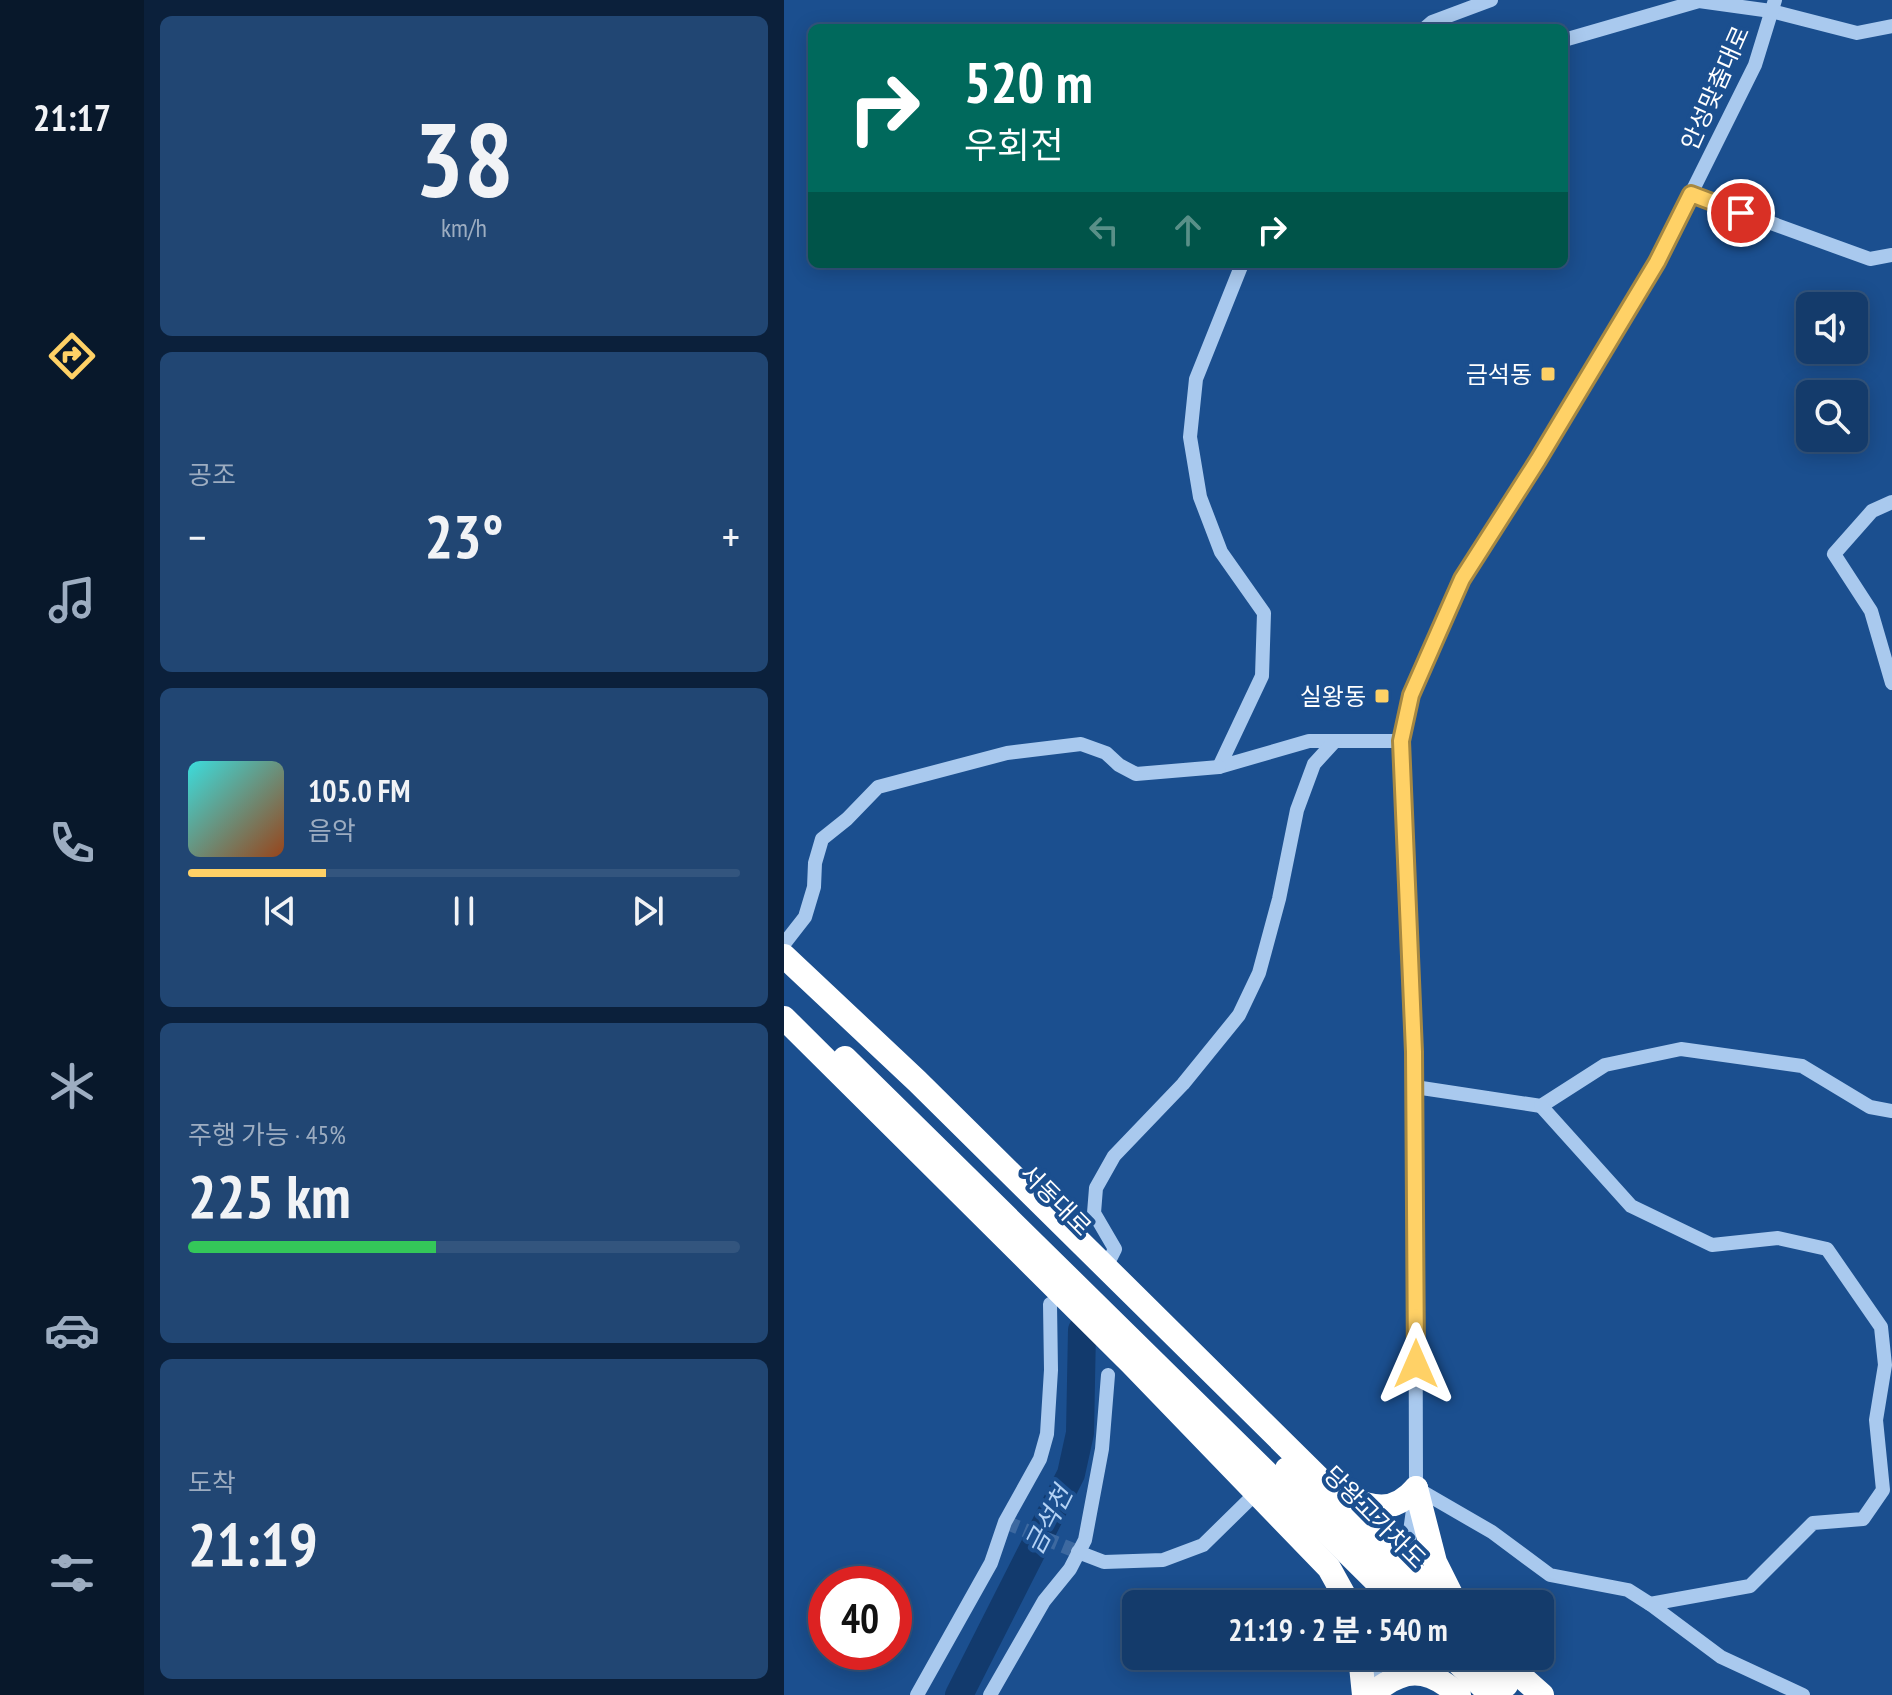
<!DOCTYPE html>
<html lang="ko">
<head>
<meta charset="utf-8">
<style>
  :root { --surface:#143b6b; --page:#214673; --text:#f1f3f6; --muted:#9dadc1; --line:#33557e; --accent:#ffd166 }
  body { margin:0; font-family:"PT Sans Narrow","Noto Sans KR",sans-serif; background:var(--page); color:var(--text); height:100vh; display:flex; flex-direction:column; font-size:30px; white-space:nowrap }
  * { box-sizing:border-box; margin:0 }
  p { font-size:26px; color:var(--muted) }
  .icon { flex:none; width:44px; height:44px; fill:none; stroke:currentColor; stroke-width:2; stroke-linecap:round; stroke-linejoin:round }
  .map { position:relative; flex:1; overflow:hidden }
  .drawer { display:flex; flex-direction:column; gap:16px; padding:16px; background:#0b203b; width:640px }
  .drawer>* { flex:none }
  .banner { position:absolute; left:24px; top:24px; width:760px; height:244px; border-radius:12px; box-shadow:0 4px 20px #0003,0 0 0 2px var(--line); background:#00695c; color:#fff; overflow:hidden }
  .controls { position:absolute; left:1012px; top:292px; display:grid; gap:16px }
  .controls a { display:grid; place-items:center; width:72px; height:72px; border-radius:12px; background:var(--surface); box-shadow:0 4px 20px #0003,0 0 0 2px var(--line); font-size:40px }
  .speed { position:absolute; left:24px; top:1566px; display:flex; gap:16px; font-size:40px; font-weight:700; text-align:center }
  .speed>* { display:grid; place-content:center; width:104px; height:104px; border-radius:50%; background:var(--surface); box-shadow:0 4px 20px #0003,0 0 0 2px var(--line); line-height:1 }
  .speed .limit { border:12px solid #d22; background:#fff; color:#111 }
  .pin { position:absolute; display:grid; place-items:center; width:68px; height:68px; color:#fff; margin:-34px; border:4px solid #fff; border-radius:50%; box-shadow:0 2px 8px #0007 }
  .me { position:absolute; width:88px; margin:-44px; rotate:0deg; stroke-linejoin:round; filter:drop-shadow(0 0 6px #0008) }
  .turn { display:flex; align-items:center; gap:28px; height:168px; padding:0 24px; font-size:36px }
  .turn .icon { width:104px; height:104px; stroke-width:2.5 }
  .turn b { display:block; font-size:56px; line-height:68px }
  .lanes { display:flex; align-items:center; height:76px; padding:0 24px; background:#0003; justify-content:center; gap:40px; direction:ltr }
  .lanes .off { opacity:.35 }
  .big { font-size:60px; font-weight:700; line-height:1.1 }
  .drawer .tile { flex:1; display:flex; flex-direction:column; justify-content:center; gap:12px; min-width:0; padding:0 28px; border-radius:12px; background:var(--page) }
  .drawer .dial { align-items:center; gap:0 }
  .dial b { font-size:104px; line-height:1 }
  .song { display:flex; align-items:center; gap:24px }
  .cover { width:96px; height:96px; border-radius:12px; background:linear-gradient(135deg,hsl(180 70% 55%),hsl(20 70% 35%)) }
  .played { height:8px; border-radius:4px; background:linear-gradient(90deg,var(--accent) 25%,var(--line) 25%) }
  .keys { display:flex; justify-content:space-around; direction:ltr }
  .heat { display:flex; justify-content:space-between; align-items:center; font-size:44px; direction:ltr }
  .charge { height:12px; border-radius:6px; background:linear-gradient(90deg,#34c759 45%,var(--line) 0) }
  .trip { position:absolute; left:338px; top:1590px; width:432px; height:80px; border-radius:12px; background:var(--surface); box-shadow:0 4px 20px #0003,0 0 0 2px var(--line); font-weight:700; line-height:80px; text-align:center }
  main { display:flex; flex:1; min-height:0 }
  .dock { display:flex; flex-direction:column; width:144px; justify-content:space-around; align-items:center; background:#08182b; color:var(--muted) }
  .dock .icon { width:56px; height:56px }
  .dock .on { color:var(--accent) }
  .dock b { font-size:36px; color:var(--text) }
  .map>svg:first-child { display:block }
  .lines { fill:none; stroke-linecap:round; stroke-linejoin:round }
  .river { stroke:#123a6d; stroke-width:28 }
  .minor-tunnel { stroke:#3d69a0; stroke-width:14; stroke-dasharray:14 7; stroke-linecap:butt }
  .minor { stroke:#a9c9ee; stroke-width:14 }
  .highway { stroke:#fff; stroke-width:24 }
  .highway-bridge { stroke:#fff; stroke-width:24 }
  .route-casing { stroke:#a68842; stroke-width:20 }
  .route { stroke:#ffd166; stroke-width:14 }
  .poi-dot { fill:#ffd166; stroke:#1b4f8f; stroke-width:3 }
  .labels { text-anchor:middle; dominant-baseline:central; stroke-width:8; stroke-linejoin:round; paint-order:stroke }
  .street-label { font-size:24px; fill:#fff; stroke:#1b4f8f }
  .poi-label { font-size:24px; fill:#fff; stroke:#1b4f8f; text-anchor:end }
  .water-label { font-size:26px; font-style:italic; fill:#b5d3f5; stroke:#1b4f8f }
</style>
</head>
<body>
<main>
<nav class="dock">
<b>21:17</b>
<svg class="icon on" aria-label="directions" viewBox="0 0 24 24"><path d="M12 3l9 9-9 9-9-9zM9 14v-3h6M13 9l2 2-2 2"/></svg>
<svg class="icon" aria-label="music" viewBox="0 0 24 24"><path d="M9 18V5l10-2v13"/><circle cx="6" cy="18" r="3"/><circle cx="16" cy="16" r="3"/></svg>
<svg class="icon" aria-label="phone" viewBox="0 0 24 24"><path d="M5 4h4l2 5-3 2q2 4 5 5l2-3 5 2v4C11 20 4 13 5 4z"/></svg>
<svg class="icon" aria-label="climate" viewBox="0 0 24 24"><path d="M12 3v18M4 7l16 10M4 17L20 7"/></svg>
<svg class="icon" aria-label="car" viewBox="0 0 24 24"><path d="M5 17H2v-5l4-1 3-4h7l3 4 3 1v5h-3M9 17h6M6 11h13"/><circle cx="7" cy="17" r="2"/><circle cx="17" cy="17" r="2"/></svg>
<svg class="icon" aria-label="filters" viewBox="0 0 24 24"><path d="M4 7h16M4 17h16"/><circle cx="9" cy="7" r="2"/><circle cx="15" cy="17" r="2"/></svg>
</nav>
<section class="drawer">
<div class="tile dial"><b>38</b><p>km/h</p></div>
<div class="tile"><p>공조</p>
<div class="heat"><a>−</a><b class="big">23°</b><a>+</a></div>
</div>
<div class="tile">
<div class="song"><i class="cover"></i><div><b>105.0 FM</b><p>음악</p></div></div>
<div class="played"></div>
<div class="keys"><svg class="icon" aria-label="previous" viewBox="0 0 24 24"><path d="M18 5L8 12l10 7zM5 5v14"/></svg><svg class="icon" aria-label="pause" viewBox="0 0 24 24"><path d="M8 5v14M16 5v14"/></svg><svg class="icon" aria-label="next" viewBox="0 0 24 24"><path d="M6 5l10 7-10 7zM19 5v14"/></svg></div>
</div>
<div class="tile"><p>주행 가능 · 45%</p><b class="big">225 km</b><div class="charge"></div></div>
<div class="tile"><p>도착</p><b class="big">21:19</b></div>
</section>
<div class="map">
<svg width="1108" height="1695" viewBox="0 0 1108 1695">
  <rect width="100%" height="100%" fill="#1b4f8f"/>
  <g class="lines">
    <path class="river" d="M175 1695 287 1474 296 1433 298 1330"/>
    <path class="minor-tunnel" d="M221 1522 294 1552"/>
    <g class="minor">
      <path d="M641 28 648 22 707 0"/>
      <path d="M780 40 915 1 987 11 1073 33 1108 26"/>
      <path d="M907 194 1086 259 1108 255"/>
      <path d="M458 264 412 379 406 437 416 497 437 552 480 613 478 676 435 767 525 741H617"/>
      <path d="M1108 502 1088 511 1050 554 1087 611 1108 683"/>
      <path d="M0 944 21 917 30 887 31 863 38 839 63 819 94 787 223 753 297 744 322 753 335 765 352 774 435 767"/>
      <path d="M631 1087 757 1106 821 1065 897 1049 1018 1066 1086 1107 1108 1111"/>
      <path d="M322 1267 331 1249 310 1213 312 1188 330 1156 399 1084 455 1015 475 973 495 899 513 810 530 764 551 741"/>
      <path d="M632 1488 708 1532 766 1575 844 1590 866 1604 966 1586 1029 1523 1079 1519 1099 1490 1092 1420 1101 1365 1097 1327 1043 1249 994 1238 928 1245 847 1206 757 1106"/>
      <path d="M294 1552 320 1562 379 1560 419 1545 471 1494"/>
      <path d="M621 1568 632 1488 631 1087 617 741 627 695 678 579 754 460 873 262 971 65 991 0"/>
      <path d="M866 1604 937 1657 1019 1695"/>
      <path d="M584 1691 596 1656"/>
      <path d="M133 1695 207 1563 221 1522 256 1459 263 1434 267 1370 266 1304"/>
      <path d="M206 1695 260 1601 286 1569 301 1540 318 1449 324 1375"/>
    </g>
    <g class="highway">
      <path d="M0 956 133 1081 551 1494C583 1505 606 1518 632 1488"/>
      <path d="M0 1018 347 1363 545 1568 565 1604"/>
      <path d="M61 1058 492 1482"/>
      <path d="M632 1488 651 1562 672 1604"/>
      <path d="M555 1498 661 1604"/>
      <path d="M576 1656 580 1695"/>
      <path d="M667 1656 707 1695"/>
      <path d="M693 1656 722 1685"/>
      <path d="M714 1656 758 1695"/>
      <path d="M587 1695C619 1667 642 1666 675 1695"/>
    </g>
    <g class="highway-bridge">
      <path d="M503 1469 640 1604"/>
      <path d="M492 1482 615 1604"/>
    </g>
  </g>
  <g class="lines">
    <g class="route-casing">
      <path id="route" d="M632 1364 630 1052 617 741 627 695 678 579 754 460 873 262 907 194 957 213"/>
    </g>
    <use href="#route" class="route"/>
  </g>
  <g class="poi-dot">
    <rect x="756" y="366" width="16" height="16" rx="4"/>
    <rect x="590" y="688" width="16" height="16" rx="4"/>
  </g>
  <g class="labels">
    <g class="street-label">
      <text transform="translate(931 88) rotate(-66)">안성맞춤대로</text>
      <text transform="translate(272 1200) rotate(45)">서동대로</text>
      <text transform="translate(591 1517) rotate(45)">당왕고가차도</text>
    </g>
    <g class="poi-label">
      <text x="748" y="374">금석동</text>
      <text x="582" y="696">실왕동</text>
    </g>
    <g class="water-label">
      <text transform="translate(264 1520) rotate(-63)">금석천</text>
    </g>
  </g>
</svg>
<div class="controls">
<a><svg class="icon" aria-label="sound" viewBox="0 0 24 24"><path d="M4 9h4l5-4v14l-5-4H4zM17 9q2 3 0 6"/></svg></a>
<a><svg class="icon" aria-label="search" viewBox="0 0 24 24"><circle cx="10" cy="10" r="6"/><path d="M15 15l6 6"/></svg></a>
</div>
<div class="speed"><div class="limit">40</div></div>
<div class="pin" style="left:957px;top:213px;background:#d93025"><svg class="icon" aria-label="arrive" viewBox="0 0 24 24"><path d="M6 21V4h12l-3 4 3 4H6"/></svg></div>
<svg class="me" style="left:632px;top:1364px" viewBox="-20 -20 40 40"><path d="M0-17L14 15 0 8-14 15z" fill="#ffd166" stroke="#fff" stroke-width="4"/></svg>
<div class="trip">21:19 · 2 분 · 540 m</div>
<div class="banner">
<div class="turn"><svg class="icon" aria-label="right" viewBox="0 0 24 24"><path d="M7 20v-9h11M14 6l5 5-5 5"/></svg><div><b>520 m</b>우회전</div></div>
<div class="lanes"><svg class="icon off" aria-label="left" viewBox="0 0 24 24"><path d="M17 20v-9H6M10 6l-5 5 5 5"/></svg><svg class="icon off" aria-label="ahead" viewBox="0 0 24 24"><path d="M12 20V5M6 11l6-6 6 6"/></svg><svg class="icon" aria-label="right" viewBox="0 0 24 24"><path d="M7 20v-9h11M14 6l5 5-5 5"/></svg></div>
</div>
</div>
</main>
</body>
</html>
